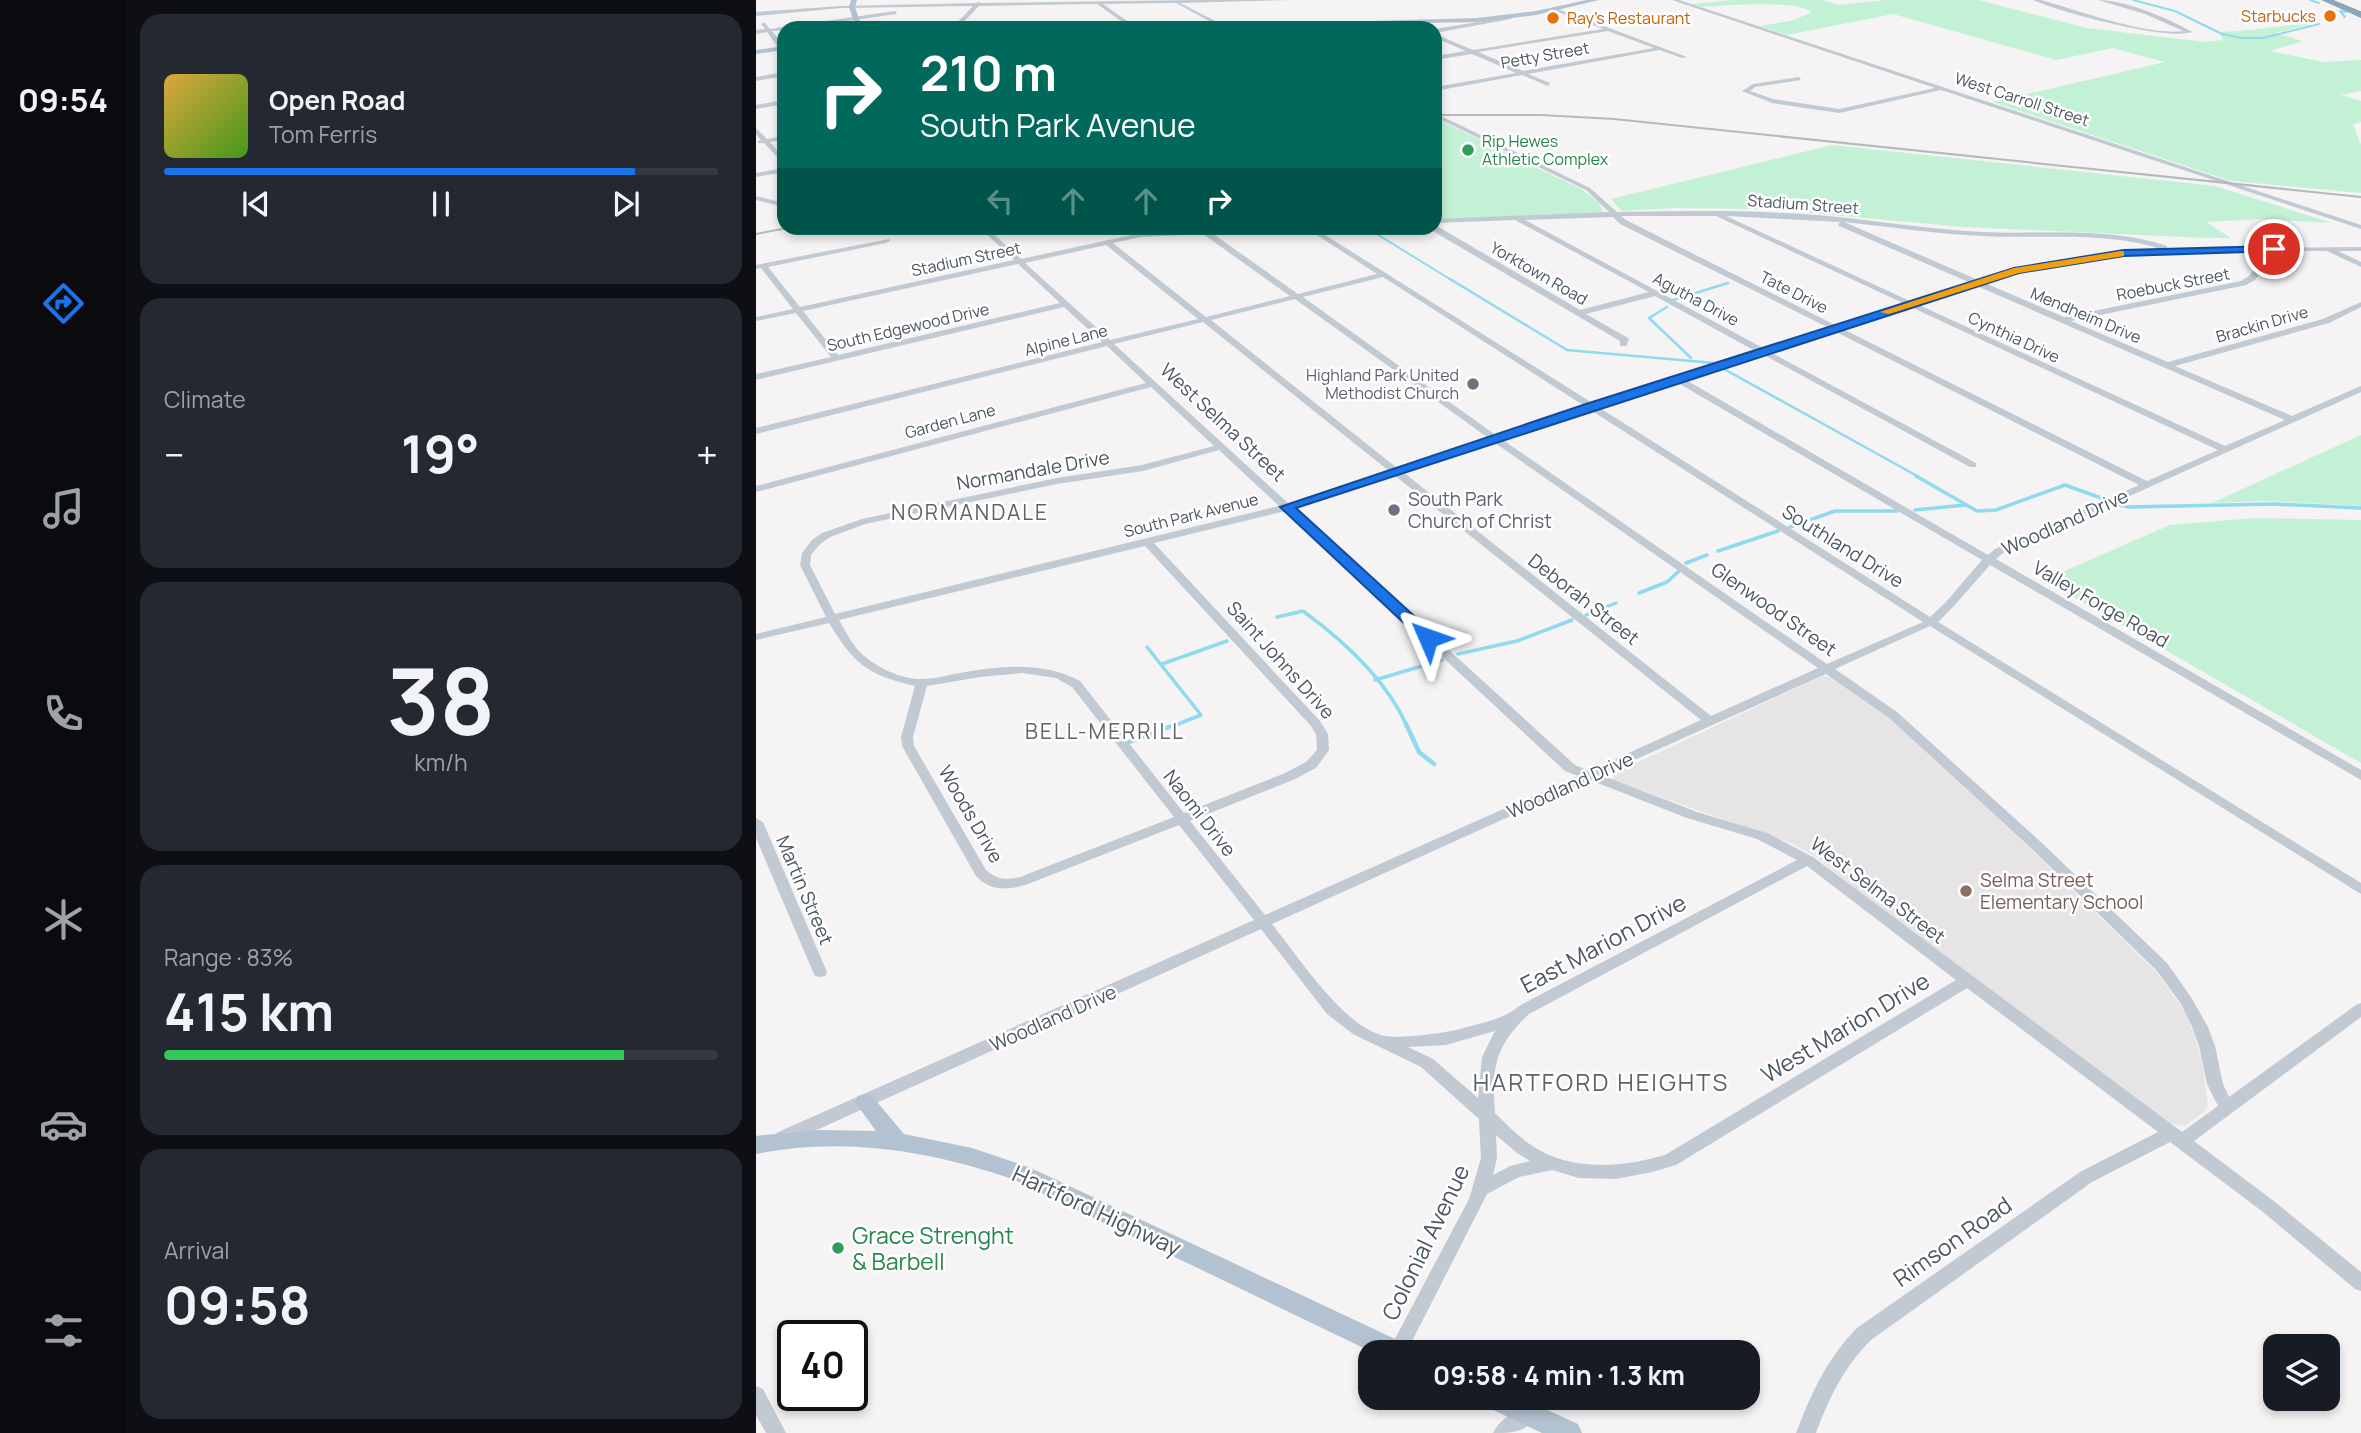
<!DOCTYPE html>
<html lang="en">
<head>
<meta charset="utf-8">
<style>
  :root { --surface:#171b24; --page:#242831; --text:#f1f3f6; --muted:#9ea1a6; --line:#363941; --accent:#1a73e8 }
  body { margin:0; font-family:Manrope,sans-serif; background:var(--page); color:var(--text); height:100vh; display:flex; flex-direction:column; font-size:26px; white-space:nowrap }
  * { box-sizing:border-box; margin:0 }
  p { font-size:23px; color:var(--muted) }
  .icon { flex:none; width:38px; height:38px; fill:none; stroke:currentColor; stroke-width:2; stroke-linecap:round; stroke-linejoin:round }
  .map { position:relative; flex:1; overflow:hidden }
  .details { display:flex; flex-direction:column; gap:14px; padding:14px; background:#0d0f14; width:630px }
  .details>* { flex:none }
  .top-card { position:absolute; left:21px; top:21px; width:665px; height:214px; border-radius:21px; box-shadow:0 4px 10px #0003; background:#00695c; color:#fff; overflow:hidden }
  .buttons { position:absolute; left:1507px; top:1334px; display:grid; gap:14px }
  .buttons a { display:grid; place-items:center; width:77px; height:77px; border-radius:14px; background:var(--surface); box-shadow:0 4px 10px #0003; font-size:35px }
  .speed { position:absolute; left:21px; top:1320px; display:flex; gap:14px; font-size:35px; font-weight:700; text-align:center }
  .speed>* { display:grid; place-content:center; width:91px; height:91px; border-radius:50%; background:var(--surface); box-shadow:0 4px 10px #0003; line-height:1 }
  .speed .limit { border:4px solid #111; border-radius:10px; background:#fff; color:#111 }
  .pin { position:absolute; display:grid; place-items:center; width:60px; height:60px; color:#fff; margin:-30px; border:4px solid #fff; border-radius:50%; box-shadow:0 2px 7px #0007 }
  .me { position:absolute; width:77px; margin:-38px; rotate:313deg; stroke-linejoin:round; filter:drop-shadow(0 0 5px #0008) }
  .turn { display:flex; align-items:center; gap:24px; height:147px; padding:0 28px; font-size:32px }
  .turn .icon { width:91px; height:91px; stroke-width:2.5 }
  .turn b { display:block; font-size:49px; line-height:60px }
  .lanes { display:flex; align-items:center; height:66px; padding:0 28px; background:#0003; justify-content:center; gap:35px; direction:ltr }
  .lanes .off { opacity:.35 }
  .big { font-size:52px; font-weight:700; line-height:1.1 }
  .details .widget { flex:1; display:flex; flex-direction:column; justify-content:center; gap:10px; min-width:0; padding:0 24px; border-radius:21px; background:var(--page) }
  .details .dial { align-items:center; gap:0 }
  .dial b { font-size:91px; line-height:1 }
  .song { display:flex; align-items:center; gap:21px }
  .cover { width:84px; height:84px; border-radius:10px; background:linear-gradient(135deg,hsl(40 70% 55%),hsl(100 70% 35%)) }
  .played { height:7px; border-radius:4px; background:linear-gradient(90deg,var(--accent) 85%,var(--line) 85%) }
  .keys { display:flex; justify-content:space-around; direction:ltr }
  .heat { display:flex; justify-content:space-between; align-items:center; font-size:38px; direction:ltr }
  .charge { height:10px; border-radius:5px; background:linear-gradient(90deg,#34c759 83%,var(--line) 0) }
  .trip { position:absolute; left:602px; top:1340px; width:402px; height:70px; border-radius:21px; background:var(--surface); box-shadow:0 4px 10px #0003; font-weight:700; line-height:70px; text-align:center }
  main { display:flex; flex:1; min-height:0 }
  .dock { display:flex; flex-direction:column; width:126px; justify-content:space-around; align-items:center; background:#090b0e; color:var(--muted) }
  .dock .icon { width:49px; height:49px }
  .dock .active { color:var(--accent) }
  .dock b { font-size:32px; color:var(--text) }
  .map>svg:first-child { display:block }
  .education { fill:#e6e4e5 }
  .green { fill:#c3f1d5 }
  .lines { fill:none; stroke-linecap:round; stroke-linejoin:round }
  .stream-far3 { stroke:#90daee; stroke-width:2 }
  .stream-far2 { stroke:#90daee; stroke-width:2.5 }
  .stream-far1 { stroke:#90daee; stroke-width:3.5 }
  .stream { stroke:#90daee; stroke-width:4.5 }
  .highway-casing { stroke:#7690ad; stroke-width:1 }
  .minor { fill:#c1cad2; fill-rule:evenodd }
  .major { fill:#b3c2d1; fill-rule:evenodd }
  .highway { fill:#8ba5c1; fill-rule:evenodd }
  .rail { stroke:#b5b8bd; stroke-width:2 }
  .route { fill:#1a73e8; stroke:#114b97; stroke-width:2 }
  .slow { fill:#f59e0b }
  .food-dot { fill:#e8710a; stroke:#fff; stroke-width:2.5 }
  .leisure-dot { fill:#2e9e5b; stroke:#fff; stroke-width:2.5 }
  .worship-dot { fill:#6b7280; stroke:#fff; stroke-width:2.5 }
  .education-dot { fill:#8d6e63; stroke:#fff; stroke-width:2.5 }
  .labels { text-anchor:middle; dominant-baseline:central; stroke-width:5; stroke-linejoin:round; paint-order:stroke }
  .far-food-label { font-size:16px; fill:#c56008; stroke:#fff; text-anchor:end }
  .far-street-label { font-size:16px; fill:#4a5661; stroke:#fff }
  .far-leisure-label { font-size:16px; fill:#27864d; stroke:#fff; text-anchor:start }
  .far-worship-label { font-size:16px; fill:#5b616d; stroke:#fff; text-anchor:end }
  .street-label { font-size:19px; fill:#4a5661; stroke:#fff }
  .worship-label { font-size:19px; fill:#5b616d; stroke:#fff; text-anchor:start }
  .education-label { font-size:19px; fill:#785e54; stroke:#fff; text-anchor:start }
  .neighbourhood-label { font-size:21px; letter-spacing:2px; fill:#5f6368; stroke:#fff }
  .near-street-label { font-size:23px; fill:#4a5661; stroke:#fff }
  .near-leisure-label { font-size:23px; fill:#27864d; stroke:#fff; text-anchor:start }
  .near-neighbourhood-label { font-size:24px; letter-spacing:2px; fill:#5f6368; stroke:#fff }
</style>
</head>
<body>
<main>
<nav class="dock">
<b>09:54</b>
<svg class="icon active" aria-label="directions" viewBox="0 0 24 24"><path d="M12 3l9 9-9 9-9-9zM9 14v-3h6M13 9l2 2-2 2"/></svg>
<svg class="icon" aria-label="music" viewBox="0 0 24 24"><path d="M9 18V5l10-2v13"/><circle cx="6" cy="18" r="3"/><circle cx="16" cy="16" r="3"/></svg>
<svg class="icon" aria-label="phone" viewBox="0 0 24 24"><path d="M5 4h4l2 5-3 2q2 4 5 5l2-3 5 2v4C11 20 4 13 5 4z"/></svg>
<svg class="icon" aria-label="climate" viewBox="0 0 24 24"><path d="M12 3v18M4 7l16 10M4 17L20 7"/></svg>
<svg class="icon" aria-label="car" viewBox="0 0 24 24"><path d="M5 17H2v-5l4-1 3-4h7l3 4 3 1v5h-3M9 17h6M6 11h13"/><circle cx="7" cy="17" r="2"/><circle cx="17" cy="17" r="2"/></svg>
<svg class="icon" aria-label="filters" viewBox="0 0 24 24"><path d="M4 7h16M4 17h16"/><circle cx="9" cy="7" r="2"/><circle cx="15" cy="17" r="2"/></svg>
</nav>
<section class="details">
<div class="widget">
<div class="song"><i class="cover"></i><div><b>Open Road</b><p>Tom Ferris</p></div></div>
<div class="played"></div>
<div class="keys"><svg class="icon" aria-label="previous" viewBox="0 0 24 24"><path d="M18 5L8 12l10 7zM5 5v14"/></svg><svg class="icon" aria-label="pause" viewBox="0 0 24 24"><path d="M8 5v14M16 5v14"/></svg><svg class="icon" aria-label="next" viewBox="0 0 24 24"><path d="M6 5l10 7-10 7zM19 5v14"/></svg></div>
</div>
<div class="widget"><p>Climate</p>
<div class="heat"><a>−</a><b class="big">19°</b><a>+</a></div>
</div>
<div class="widget dial"><b>38</b><p>km/h</p></div>
<div class="widget"><p>Range · 83%</p><b class="big">415 km</b><div class="charge"></div></div>
<div class="widget"><p>Arrival</p><b class="big">09:58</b></div>
</section>
<div class="map">
<svg width="1605" height="1433" viewBox="0 0 1605 1433">
  <rect width="100%" height="100%" fill="#f5f3f3"/>
  <path class="education" d="M1066 676 1077 678 1136 721 1274 848 1401 973 1427 1009 1439 1036 1447 1066 1452 1106 1449 1111 1428 1126 1414 1124 1144 924 1060 857 1037 844 857 780 859 773Z"/>
  <g class="green">
    <path d="M977 0H1067L1083 5 1130 0H1222L1331 28 1449 42 1467 40 1464 32C1497 31 1527 25 1560 23L1519 33 1547 41 1514 51 1567 62 1605 60V91L1585 95 1605 101V122L1597 124 1605 145V193L1475 181 1237 102 1409 62 1357 48 1300 60 1137 14 1031 35 1005 26 1038 20 1056 12C1042 0 971 5 947 7L935 4Z"/>
    <path d="M679 118 827 190 842 202 848 213 679 220Z"/>
    <path d="M1076 145 1459 186 1576 223 1504 219 1450 222 1475 238H1450L1207 227 1010 209 917 208 866 211 855 199Z"/>
    <path d="M1605 435V506L1510 501 1456 503Z"/>
    <path d="M1498 518 1605 520V763L1288 580 1414 525Z"/>
  </g>
  <g class="lines">
    <g class="stream-far3">
      <path d="M1377 0 1419 11 1466 34 1486 38H1507L1563 24"/>
      <path d="M1554 0 1563 3"/>
      <path d="M1589 17 1584 11 1590 12"/>
      <path d="M611 228 697 281"/>
    </g>
    <g class="stream-far2">
      <path d="M694 279 811 350 958 363"/>
      <path d="M917 300 972 283"/>
      <path d="M911 307 893 318 935 358"/>
      <path d="M968 369 1163 477"/>
    </g>
    <g class="stream-far1">
      <path d="M1160 476 1221 511 1240 510 1309 485 1348 499"/>
      <path d="M1360 504 1373 507 1517 504 1605 508"/>
      <path d="M1159 510 1209 505"/>
      <path d="M1034 527 1079 511H1142"/>
      <path d="M962 551 1022 531"/>
      <path d="M930 563 951 555"/>
      <path d="M883 593 911 582 923 571"/>
      <path d="M830 615 860 603"/>
      <path d="M521 617 547 611C588 641 630 679 651 726"/>
      <path d="M391 647 445 715 417 726"/>
      <path d="M702 654 761 641 816 620"/>
      <path d="M406 664 471 641"/>
      <path d="M619 680 686 660"/>
    </g>
    <g class="stream">
      <path d="M650 724 663 752 678 764"/>
      <path d="M373 742 421 724"/>
    </g>
    <g class="highway-casing">
      <path id="highway" d="M1567 0H1576L1605 12V17Z"/>
    </g>
    <g class="minor">
      <path d="M438 0H534L424 3 473 28H466L420 3 347 4 381 28H375L341 4 223 6 202 28H196L217 6 85 8 0 16V12L85 6 220 3 223 2 225 3Z"/>
      <path d="M916 0H923L1605 225V229L1185 90 1083 113 1016 103 986 91 997 84 1043 77 1045 80 999 87 994 91 1017 99 1083 109 1179 88Z"/>
      <path d="M1277 0H1285C1321 10 1391 36 1427 31L1389 14 1342 0C1369 0 1412 18 1436 32 1411 41 1303 12 1277 0Z"/>
      <path d="M799 8 931 57 926 58 903 50 772 74 794 83 792 86 766 75 679 91V87L760 73 716 54 679 60V56L710 51 679 38V34L717 50 847 29 797 10ZM852 31 898 48 767 71 722 52Z"/>
      <path d="M139 11 141 14 41 28H28V30L16 31 28 46V50L21 46 11 32 0 34V30L9 29 5 24 8 22 14 29Z"/>
      <path d="M757 16 755 19 679 33V29Z"/>
      <path d="M647 21 663 28H656L647 23Z"/>
      <path d="M28 72V76L0 81V77Z"/>
      <path d="M28 100V104L0 109V105Z"/>
      <path d="M679 113 834 188 861 212C923 211 985 210 1047 214 1107 218 1166 229 1226 232 1286 235 1353 226 1411 246V249L1605 247V251H1582L1605 262V267L1571 251H1497L1504 259 1507 269 1499 280 1490 285 1315 321 1412 362 1567 319 1605 302V307L1573 323 1419 366 1536 416 1605 386V392L1247 553 1240 559 1605 770V780L1234 565 1197 607 1182 622 1605 883V894L1174 626 1079 669 1141 712 1287 844 1411 963 1435 997 1452 1027 1459 1046 1467 1084 1473 1097 1600 1005 1605 1003V1017L1438 1141 1519 1202 1605 1272V1291L1599 1289 1507 1212 1414 1142 1336 1182 1115 1340C1088 1367 1073 1398 1060 1433H1040C1055 1394 1071 1358 1101 1328L1324 1172 1402 1132 1211 988 920 1165 896 1172 860 1179 823 1178 796 1170 763 1177 731 1194 650 1353 632 1352 713 1199 725 1158 723 1119 665 1067 597 1034 571 1014 505 929 32 1143 26 1145 20 1143 18 1138 20 1133 498 920 423 825 272 884C253 890 235 892 220 876L146 746 145 737 159 686C111 675 98 664 73 623L0 640V634L70 617 44 565 46 553 56 540 66 533 106 519 301 478 386 465 458 446 395 387 0 492V486L390 383 351 346 0 434V428L346 342 308 307 0 380V374L75 357 40 313 0 321V317L37 309 5 268 0 269V265L133 239 134 241 130 243 12 267 44 307 258 260 224 228H231L265 259 385 233 447 228H514L511 230 456 233 542 294 621 274 550 228H558L838 404 1001 352 899 296 830 314 872 338 873 340 870 346H864V341L675 230V228L681 226 824 310 893 292 759 220 679 223V219L853 212 830 190 679 117ZM865 216H960L1149 304 1081 326 870 220ZM970 216 1085 222 1082 224 1083 226 1215 283 1156 302ZM857 217 864 224 1073 328 1009 349 769 220ZM1088 222C1135 227 1181 234 1227 236 1281 239 1353 231 1404 249 1342 252 1281 261 1222 280ZM447 234 534 296 450 317 357 243 385 237ZM350 245 442 319 354 340 269 263ZM1490 251 1496 259 1499 269 1493 276 1485 281 1308 317 1229 283C1313 256 1402 251 1490 251ZM262 264 304 303 82 355 47 311ZM627 277 830 407 741 436 547 297ZM1221 286 1529 420 1469 446 1163 305ZM539 299 731 437 733 438 641 468 455 320ZM1155 307 1462 450 1391 481 1087 329ZM447 322 633 471 532 503 358 344ZM1080 332 1383 485 1239 549 1232 555 930 380 1008 355 1214 467H1220V463L1016 353ZM922 383 1226 560 1189 603 1174 617 844 408ZM836 411 1167 622 1071 664 747 440ZM739 443 1062 668 955 716 647 472ZM463 450 523 506 79 614 54 565 55 555 64 544 74 537 109 524 301 484 387 471ZM638 475 945 720 833 771 819 765 537 508ZM529 511 809 771 822 776 509 915 434 821 537 780 560 768 573 750 572 734 564 721 398 543ZM389 546 555 726 560 734 561 750 550 762 527 774 428 813 324 681C286 661 245 666 204 673 192 675 179 679 166 679 148 680 121 668 107 655 97 646 90 632 83 620ZM266 673 300 678 316 687 418 817 264 877C250 880 241 880 230 870L158 746 157 737 171 686 224 677ZM1070 674 1133 718 1277 850 1401 971 1425 1004 1436 1027 1443 1046 1451 1084 1462 1106 1426 1132 1057 857 1011 833 941 812 845 775ZM834 780 931 818 1001 839 1041 860 763 1006C747 1020 724 1023 704 1029 690 1033 642 1039 629 1036 588 1028 542 956 516 924ZM1051 866 1200 980 909 1155C864 1168 812 1172 772 1143 760 1134 750 1124 739 1113 736 1067 738 1047 773 1014ZM739 1031 726 1057 722 1098 677 1059 652 1047 690 1045ZM740 1135 761 1153 774 1161 754 1166 737 1175 741 1158Z"/>
      <path d="M0 128 11 139 28 136V140L14 142 28 158V164L8 143H2V141L5 140 0 134Z"/>
      <path d="M28 168V172L0 177V173Z"/>
      <path d="M0 196 28 203V207L0 200Z"/>
      <path d="M0 818 7 822 71 972 69 976 64 977 59 976 57 972 0 838Z"/>
      <path d="M0 1386 7 1389 30 1433H10L0 1415Z"/>
      <path d="M771 1405 778 1407 781 1414C772 1433 756 1433 737 1433 742 1421 759 1410 771 1405Z"/>
    </g>
    <g class="major">
      <path d="M95 0H101L99 7 106 28H100L93 7Z"/>
      <path d="M831 0H843L780 15 721 22 372 28 721 18 780 11Z"/>
      <path d="M28 46V50L0 54V50Z"/>
      <path d="M109 1094 116 1096 148 1134 216 1148 275 1168 652 1345 655 1353H618L259 1180C177 1151 86 1136 0 1154V1136L8 1135 65 1130 120 1131 99 1102 102 1096Z"/>
      <path d="M726 1398H765L822 1424 826 1433H786L729 1406Z"/>
    </g>
    <use href="#highway" class="highway"/>
    <g class="rail">
      <path d="M679 115H784L858 119 1605 197"/>
      <path d="M0 234 31 228"/>
    </g>
  </g>
  <path class="route" d="M1518 246 1522 247V251L1368 256 1263 273 540 508 678 634 680 638 678 641H667L524 507 830 404 1258 268 1368 250Z"/>
  <path class="slow" d="M1365 251H1368V256L1263 273 1133 314 1124 312 1258 268Z"/>
  <g class="food-dot">
    <circle cx="1574" cy="16" r="7"/>
    <circle cx="797" cy="18" r="7"/>
  </g>
  <g class="leisure-dot">
    <circle cx="712" cy="150" r="7"/>
    <circle cx="82" cy="1248" r="7"/>
  </g>
  <g class="worship-dot">
    <circle cx="717" cy="384" r="7"/>
    <circle cx="638" cy="510" r="7"/>
  </g>
  <circle class="education-dot" cx="1210" cy="891" r="7"/>
  <g class="labels">
    <g class="far-food-label">
      <text x="1560" y="16">Starbucks</text>
      <text x="811" y="18" text-anchor="start">Ray's Restaurant</text>
    </g>
    <g class="far-street-label">
      <text transform="translate(789 55) rotate(-10)">Petty Street</text>
      <text transform="translate(1266 99) rotate(18)">West Carroll Street</text>
      <text transform="translate(1047 204) rotate(4)">Stadium Street</text>
      <text transform="translate(210 259) rotate(-12)">Stadium Street</text>
      <text transform="translate(783 273) rotate(30)">Yorktown Road</text>
      <text transform="translate(1417 284) rotate(-11)">Roebuck Street</text>
      <text transform="translate(1038 292) rotate(27)">Tate Drive</text>
      <text transform="translate(940 299) rotate(28)">Agutha Drive</text>
      <text transform="translate(1330 315) rotate(23)">Mendheim Drive</text>
      <text transform="translate(1506 324) rotate(-16)">Brackin Drive</text>
      <text transform="translate(152 327) rotate(-13)">South Edgewood Drive</text>
      <text transform="translate(1258 337) rotate(25)">Cynthia Drive</text>
      <text transform="translate(310 340) rotate(-14)">Alpine Lane</text>
      <text transform="translate(194 421) rotate(-15)">Garden Lane</text>
      <text transform="translate(435 515) rotate(-14)">South Park Avenue</text>
    </g>
    <g class="far-leisure-label">
      <text x="726" y="141">Rip Hewes<tspan x="726" dy="18">Athletic Complex</tspan></text>
    </g>
    <g class="far-worship-label">
      <text x="703" y="375">Highland Park United<tspan x="703" dy="18">Methodist Church</tspan></text>
    </g>
    <g class="street-label">
      <text transform="translate(467 422) rotate(43)">West Selma Street</text>
      <text transform="translate(277 470) rotate(-10)">Normandale Drive</text>
      <text transform="translate(1309 522) rotate(-24)">Woodland Drive</text>
      <text transform="translate(1087 546) rotate(32)">Southland Drive</text>
      <text transform="translate(828 599) rotate(38)">Deborah Street</text>
      <text transform="translate(1345 604) rotate(30)">Valley Forge Road</text>
      <text transform="translate(1018 609) rotate(35)">Glenwood Street</text>
      <text transform="translate(525 660) rotate(48)">Saint Johns Drive</text>
      <text transform="translate(814 785) rotate(-24)">Woodland Drive</text>
      <text transform="translate(444 813) rotate(52)">Naomi Drive</text>
      <text transform="translate(215 814) rotate(60)">Woods Drive</text>
      <text transform="translate(49 890) rotate(67)">Martin Street</text>
      <text transform="translate(1122 890) rotate(37)">West Selma Street</text>
      <text transform="translate(297 1018) rotate(-24)">Woodland Drive</text>
    </g>
    <g class="worship-label">
      <text x="652" y="499">South Park<tspan x="652" dy="22">Church of Christ</tspan></text>
    </g>
    <g class="education-label">
      <text x="1224" y="880">Selma Street<tspan x="1224" dy="22">Elementary School</tspan></text>
    </g>
    <g class="neighbourhood-label">
      <text x="214" y="512">NORMANDALE</text>
      <text x="349" y="731">BELL-MERRILL</text>
    </g>
    <g class="near-street-label">
      <text transform="translate(847 943) rotate(-28)">East Marion Drive</text>
      <text transform="translate(1089 1027) rotate(-31)">West Marion Drive</text>
      <text transform="translate(341 1210) rotate(25)">Hartford Highway</text>
      <text transform="translate(1196 1241) rotate(-35)">Rimson Road</text>
      <text transform="translate(669 1242) rotate(-64)">Colonial Avenue</text>
    </g>
    <g class="near-leisure-label">
      <text x="96" y="1235">Grace Strenght<tspan x="96" dy="26">&amp; Barbell</tspan></text>
    </g>
    <g class="near-neighbourhood-label">
      <text x="845" y="1081">HARTFORD HEIGHTS</text>
    </g>
  </g>
</svg>
<div class="buttons">
<a><svg class="icon" aria-label="layers" viewBox="0 0 24 24"><path d="M12 4l9 5-9 5-9-5zM3 14l9 5 9-5"/></svg></a>
</div>
<div class="speed"><div class="limit">40</div></div>
<div class="pin" style="left:1518px;top:249px;background:#d93025"><svg class="icon" aria-label="arrive" viewBox="0 0 24 24"><path d="M6 21V4h12l-3 4 3 4H6"/></svg></div>
<svg class="me" style="left:672px;top:638px" viewBox="-20 -20 40 40"><path d="M0-17L14 15 0 8-14 15z" fill="#1a73e8" stroke="#fff" stroke-width="4"/></svg>
<div class="trip">09:58 · 4 min · 1.3 km</div>
<div class="top-card">
<div class="turn"><svg class="icon" aria-label="right" viewBox="0 0 24 24"><path d="M7 20v-9h11M14 6l5 5-5 5"/></svg><div><b>210 m</b>South Park Avenue</div></div>
<div class="lanes"><svg class="icon off" aria-label="left" viewBox="0 0 24 24"><path d="M17 20v-9H6M10 6l-5 5 5 5"/></svg><svg class="icon off" aria-label="ahead" viewBox="0 0 24 24"><path d="M12 20V5M6 11l6-6 6 6"/></svg><svg class="icon off" aria-label="ahead" viewBox="0 0 24 24"><path d="M12 20V5M6 11l6-6 6 6"/></svg><svg class="icon" aria-label="right" viewBox="0 0 24 24"><path d="M7 20v-9h11M14 6l5 5-5 5"/></svg></div>
</div>
</div>
</main>
</body>
</html>
